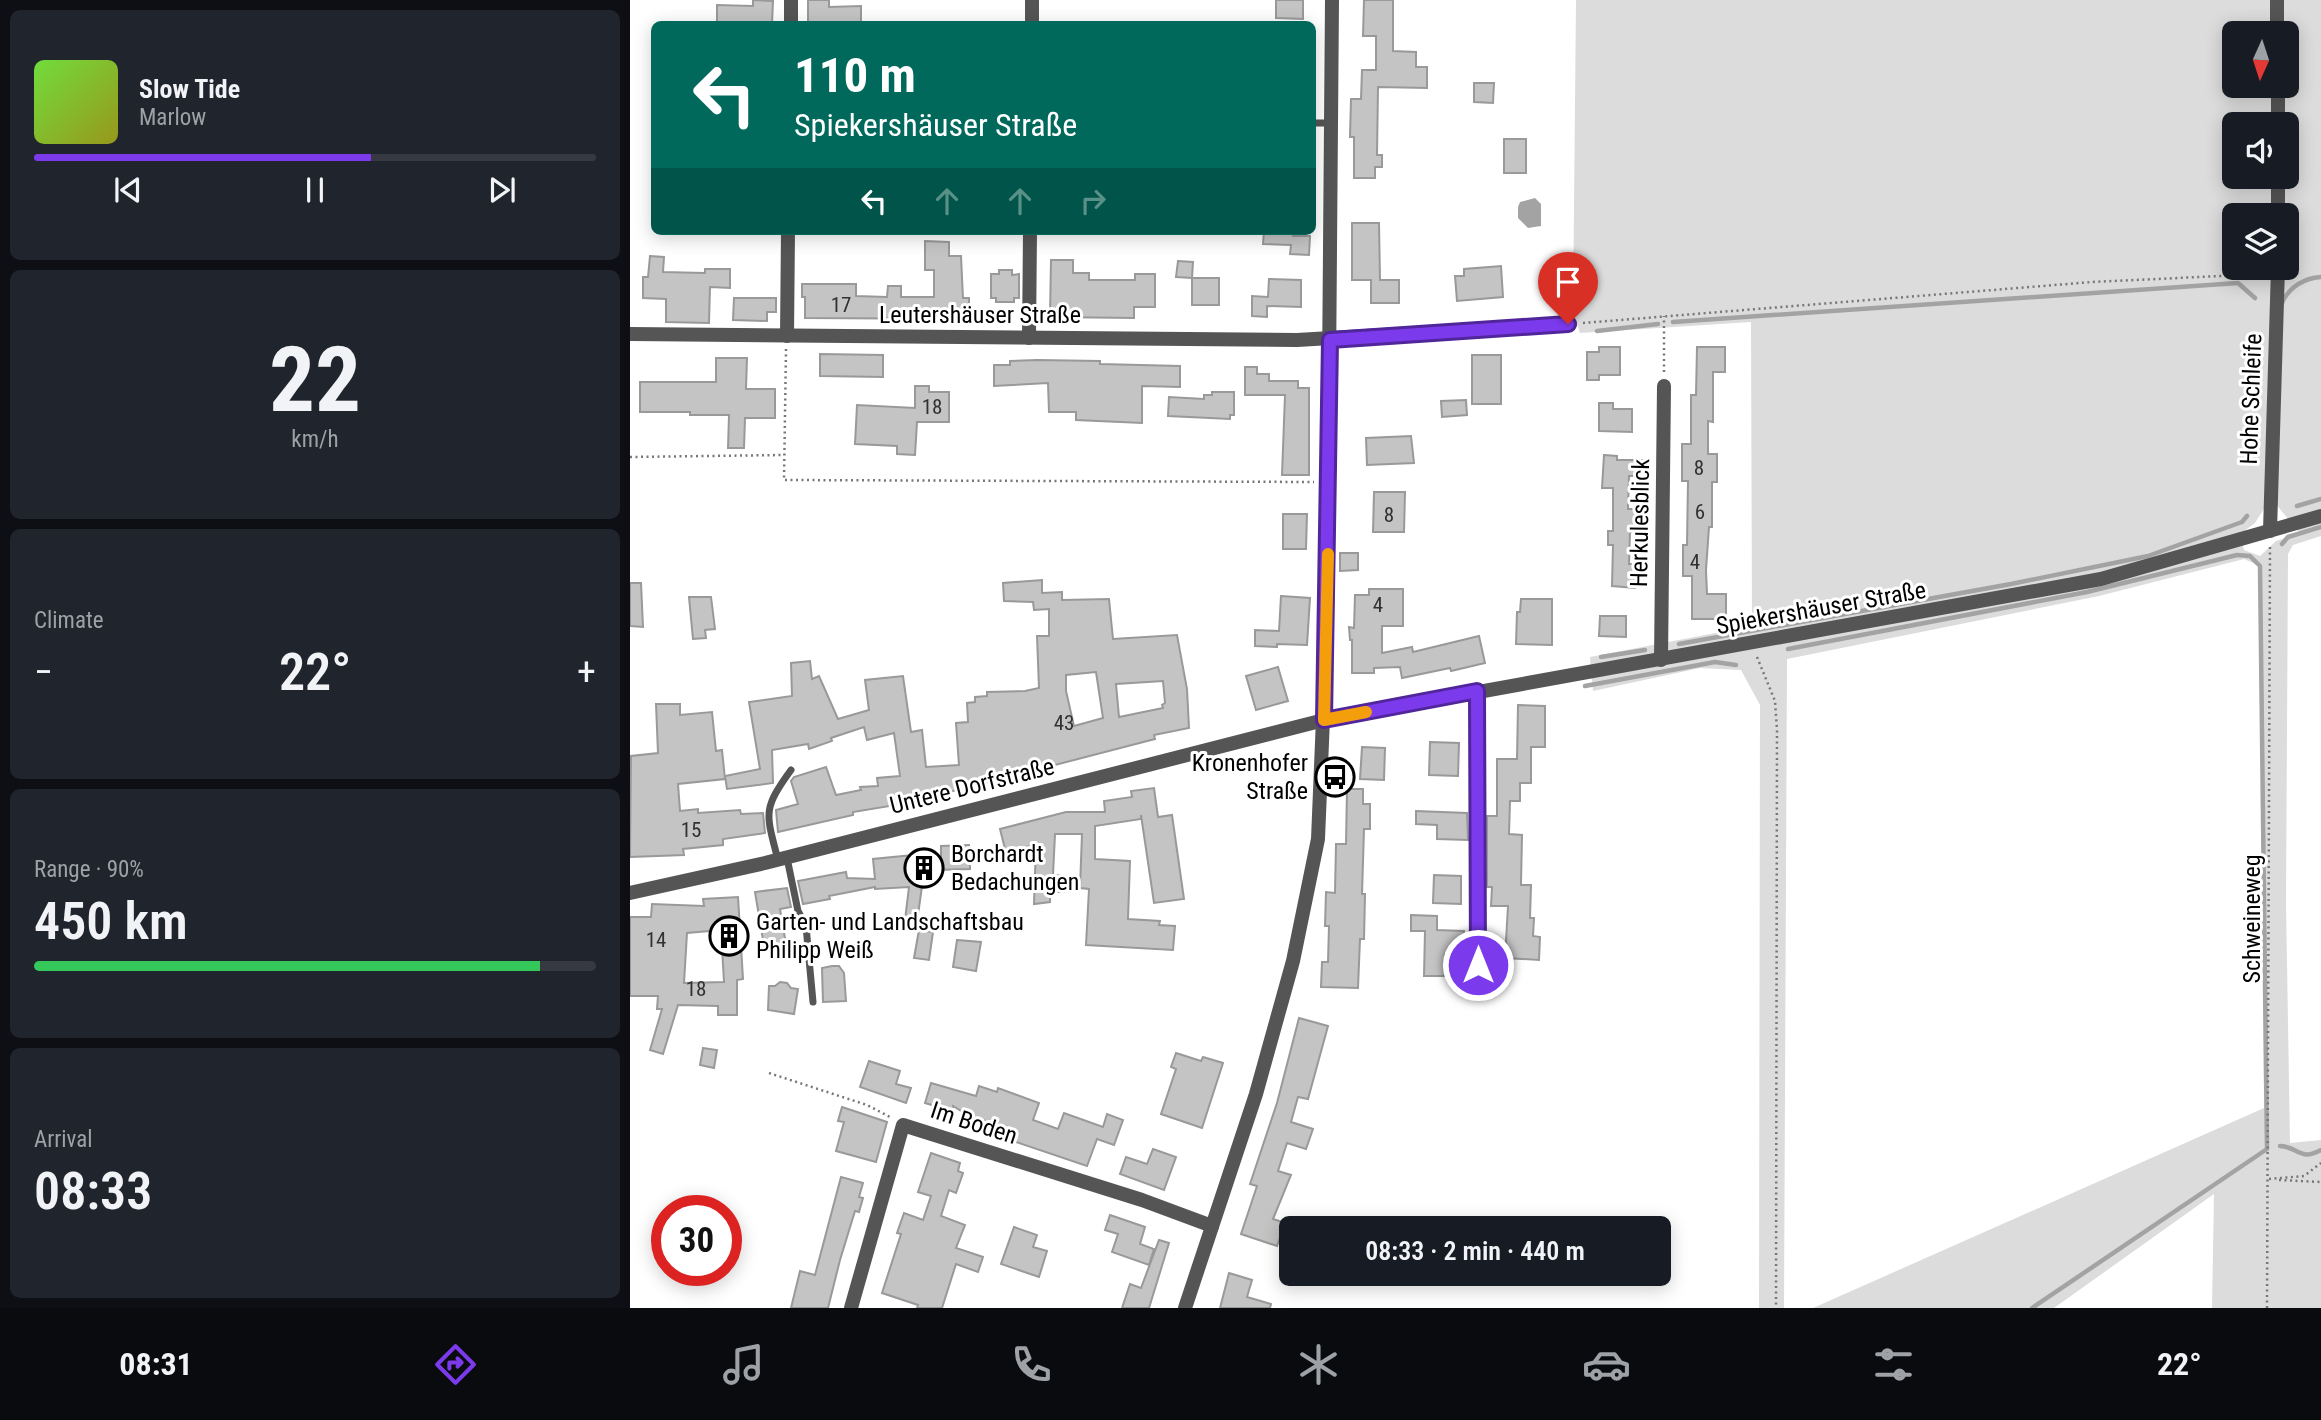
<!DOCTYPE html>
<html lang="en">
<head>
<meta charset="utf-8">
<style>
  :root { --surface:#171b24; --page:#20242c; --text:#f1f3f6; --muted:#9ea1a6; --line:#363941; --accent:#7c3aed }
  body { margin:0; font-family:"Roboto Condensed",sans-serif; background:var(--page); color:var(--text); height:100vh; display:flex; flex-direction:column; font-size:26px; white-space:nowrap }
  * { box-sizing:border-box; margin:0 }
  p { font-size:23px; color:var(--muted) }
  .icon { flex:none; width:38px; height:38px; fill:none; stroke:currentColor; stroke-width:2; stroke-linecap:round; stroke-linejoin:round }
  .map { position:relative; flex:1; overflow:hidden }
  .details { display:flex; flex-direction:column; gap:10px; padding:10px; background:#0d0f14; width:630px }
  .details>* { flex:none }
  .hud { position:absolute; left:21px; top:21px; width:665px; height:214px; border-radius:10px; box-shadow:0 4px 18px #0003; background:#00695c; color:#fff; overflow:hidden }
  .needle { width:46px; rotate:183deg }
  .controls { position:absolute; left:1592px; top:21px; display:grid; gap:14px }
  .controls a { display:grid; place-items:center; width:77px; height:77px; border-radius:10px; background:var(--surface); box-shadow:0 4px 18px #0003; font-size:35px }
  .speed { position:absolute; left:21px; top:1195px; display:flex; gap:14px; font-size:35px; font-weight:700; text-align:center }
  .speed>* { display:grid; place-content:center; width:91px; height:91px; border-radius:50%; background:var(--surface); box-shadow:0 4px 18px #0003; line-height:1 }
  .speed .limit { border:10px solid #d22; background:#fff; color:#111 }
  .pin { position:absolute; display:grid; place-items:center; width:60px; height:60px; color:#fff; margin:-72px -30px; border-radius:50% 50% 50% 0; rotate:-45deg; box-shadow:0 0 7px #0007 }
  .pin .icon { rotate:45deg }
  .me { position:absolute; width:77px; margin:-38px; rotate:0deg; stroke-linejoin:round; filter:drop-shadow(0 0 5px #0008) }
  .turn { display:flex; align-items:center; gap:24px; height:147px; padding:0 28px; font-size:32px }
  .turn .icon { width:91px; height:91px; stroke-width:2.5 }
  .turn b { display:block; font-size:49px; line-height:60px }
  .lanes { display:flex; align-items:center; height:66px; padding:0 28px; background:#0003; justify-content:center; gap:35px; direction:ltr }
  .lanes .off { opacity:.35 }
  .big { font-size:52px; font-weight:600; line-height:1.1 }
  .details .card { flex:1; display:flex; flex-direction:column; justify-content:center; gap:10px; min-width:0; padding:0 24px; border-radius:10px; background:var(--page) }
  .details .dial { align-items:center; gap:0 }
  .dial b { font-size:91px; line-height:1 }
  .song { display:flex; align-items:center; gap:21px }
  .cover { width:84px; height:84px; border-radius:10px; background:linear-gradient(135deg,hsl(100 70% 55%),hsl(60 70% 35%)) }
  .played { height:7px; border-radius:4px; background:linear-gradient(90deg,var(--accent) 60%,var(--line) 60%) }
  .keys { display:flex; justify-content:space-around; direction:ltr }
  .heat { display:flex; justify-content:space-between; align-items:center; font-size:38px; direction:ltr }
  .charge { height:10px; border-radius:5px; background:linear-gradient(90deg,#34c759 90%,var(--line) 0) }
  .trip { position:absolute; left:649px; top:1216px; width:392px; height:70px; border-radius:10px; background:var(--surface); box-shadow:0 4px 18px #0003; font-weight:600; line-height:70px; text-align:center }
  .menu { display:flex; height:112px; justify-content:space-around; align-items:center; background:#090b0e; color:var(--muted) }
  .menu .icon { width:49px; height:49px }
  .menu .active { color:var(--accent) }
  .menu b { font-size:32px; color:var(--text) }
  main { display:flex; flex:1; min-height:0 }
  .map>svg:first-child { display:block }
  .green { fill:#dcdcdc; fill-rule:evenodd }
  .water { fill:#a3a3a3 }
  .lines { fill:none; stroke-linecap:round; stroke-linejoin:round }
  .stream { stroke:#a3a3a3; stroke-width:4.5 }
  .building { fill:#c4c4c4; stroke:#999; stroke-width:2; fill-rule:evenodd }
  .path { stroke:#777; stroke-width:2.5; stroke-dasharray:2 3.5; stroke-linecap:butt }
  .lane { stroke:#555; stroke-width:7 }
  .street { stroke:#555; stroke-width:14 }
  .route-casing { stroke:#51269a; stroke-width:18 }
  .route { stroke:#7c3aed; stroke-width:12 }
  .slow { stroke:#f59e0b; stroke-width:12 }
  .labels { text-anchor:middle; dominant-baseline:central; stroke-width:6; stroke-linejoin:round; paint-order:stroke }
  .number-label { font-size:21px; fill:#313131 }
  .street-label { font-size:24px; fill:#000; stroke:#fff }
  .poi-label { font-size:24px; fill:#000; stroke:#fff; text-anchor:start }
</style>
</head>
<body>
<main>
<section class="details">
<div class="card">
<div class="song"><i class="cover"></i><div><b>Slow Tide</b><p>Marlow</p></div></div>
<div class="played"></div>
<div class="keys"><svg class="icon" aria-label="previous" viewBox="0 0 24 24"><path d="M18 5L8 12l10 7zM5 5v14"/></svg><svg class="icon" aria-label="pause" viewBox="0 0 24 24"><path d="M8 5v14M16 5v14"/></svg><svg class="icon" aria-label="next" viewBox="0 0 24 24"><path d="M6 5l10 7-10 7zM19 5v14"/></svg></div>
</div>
<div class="card dial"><b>22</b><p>km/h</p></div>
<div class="card"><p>Climate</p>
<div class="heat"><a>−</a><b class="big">22°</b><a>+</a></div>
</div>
<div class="card"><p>Range · 90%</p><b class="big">450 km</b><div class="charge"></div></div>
<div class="card"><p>Arrival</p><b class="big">08:33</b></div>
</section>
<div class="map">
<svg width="1691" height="1308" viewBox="0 0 1691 1308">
  <rect width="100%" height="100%" fill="#fff"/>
  <path class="green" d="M946 0H1691V536L1663 545 1658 554 1656 904 1660 1143 1691 1140V1308H1582L1584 1194 1424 1308H1183L1634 1108 1630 566 1614 559 1469 596 1157 659 1154 1308H1129L1130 705 1111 670 1070 668 963 691 960 657 1122 626 1121 322 950 333 943 312ZM1605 33H1657V86H1605ZM1605 124H1657V177H1605ZM1605 215H1657V268H1605ZM1646 503C1649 510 1664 524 1670 533L1646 541 1630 556 1614 550 1610 534 1625 523 1635 507Z"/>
  <path class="water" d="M905 198 911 204V226L898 228 888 218V207L890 202Z"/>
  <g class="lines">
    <g class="stream">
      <path d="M1652 303C1659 287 1674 278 1691 277"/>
      <path d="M1043 322 1608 283 1625 298"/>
      <path d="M967 331 1028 324"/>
      <path d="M1667 506 1691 499"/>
      <path d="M1652 544 1658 537 1691 527"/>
      <path d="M1049 644 1381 584 1518 556 1612 522 1617 516"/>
      <path d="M1158 649 1457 592 1607 555 1620 556 1630 566 1637 1149 1402 1308"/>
      <path d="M971 657 1015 650"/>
      <path d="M955 686 1085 662 1106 665"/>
      <path d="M1650 1146C1667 1146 1670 1162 1691 1150"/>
    </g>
  </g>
  <g class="building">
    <path d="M123 0 143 1 142 24 87 23V5L123 6Z"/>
    <path d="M178 0H199V7L231 6V22L178 24Z"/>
    <path d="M646 0H673V19L646 18Z"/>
    <path d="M734 0H763V51L786 52V67H797V88L748 87 747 155H752V167H745V178H724V137H720L721 99H731L732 70H746V36H733Z"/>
    <path d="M844 83H864L863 103 844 102Z"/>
    <rect x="874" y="139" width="22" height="34"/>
    <path d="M722 223H749L750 280H769V303H741V280H722Z"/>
    <path d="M634 231H663V236H680L679 255 660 254 661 245 633 244Z"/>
    <path d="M295 241 319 242V256H331L333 298H339V319L175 318V297H172V284H226V296L257 297 258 286H271V297H304V270H295Z"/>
    <path d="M20 256 34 257 33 272 75 273V269H100V288L80 287 79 323 36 322V299L13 298V277H18Z"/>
    <path d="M421 260H443V273H459V280H505V274H525V307H504V318L420 317Z"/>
    <path d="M548 261 563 262 562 278 546 277Z"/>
    <path d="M871 266 873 297 827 301 825 276H834V269Z"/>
    <path d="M369 270H382V275L389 274V298H384V302H366V298H361V274H369Z"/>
    <rect x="562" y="278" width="27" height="27"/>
    <path d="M639 279 671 280V307L637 306V317L622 316V296L638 297Z"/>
    <path d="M104 298H146V312H137V321L103 320Z"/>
    <path d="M969 347H990V375H969V380H957V352H969Z"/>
    <path d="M1067 347H1095V372H1083V422L1078 421V454H1087V482H1082V527H1079L1076 570 1077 594H1096V619H1062V576H1053V545H1057L1058 481H1052V444H1061V395H1066Z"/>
    <path d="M190 354 253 355V377L190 376Z"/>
    <rect x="842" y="355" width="29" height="49"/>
    <path d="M86 358H117L116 389H145V418H115L114 448H98L99 415H60V412H10V382H86Z"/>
    <path d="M407 360 470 361V364L550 366V387L512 386V423L446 420V412H419L418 383 364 386V365H380V361Z"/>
    <path d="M615 367H627V374H639V381H668V388H679V475H652L655 395H615Z"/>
    <path d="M285 386H299V392H319V422H287L285 455 267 454V446L225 444 227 405 285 408Z"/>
    <path d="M582 392H604V415H600V419L538 416 539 397 574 399V395H582Z"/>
    <path d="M836 400 837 415 812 417 811 401Z"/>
    <path d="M969 403H983V409H1002V432L969 431Z"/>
    <path d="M781 436 784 463 737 465 736 438Z"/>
    <path d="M974 455 987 456V460H1016V476H999L998 509H1010V532H1000L999 564H1005V588L982 586 983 545H978V531H983V488H972Z"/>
    <path d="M744 492H775L774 532H743Z"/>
    <path d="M653 514H677L676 549H653Z"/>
    <path d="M710 553H728V570L710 571Z"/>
    <path d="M412 580V593L432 592V600L479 599 483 639 547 635 557 689 559 728 524 735 525 739 421 766 364 775V782L332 783V790L295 794 296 800 223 812V815L148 832 146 810 168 804 161 781 164 777 196 767 206 795 231 790 230 787 248 786 247 778 270 776 264 733 237 740 234 727 201 738 202 741 179 749 178 744 142 750 143 783 97 789 95 776 130 769 119 702 162 696 161 663 180 661 182 679 189 676 208 719 239 710 235 680 273 676 281 732 292 730 296 767 329 765 326 723 338 722 337 703 345 702V697L357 696V692L395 691 409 688 407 636H419V609L404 610 403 602 374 601 373 583ZM466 672 473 718 444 726 436 691V675ZM533 681 535 703 532 705 533 708 489 717 486 684Z"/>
    <path d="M0 583H11L13 627 0 626Z"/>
    <path d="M739 589H773V626H752V653L782 647 783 652 849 636 855 663 821 671 820 668 772 678 770 667 744 668V673H722V640H720L719 627 724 628 725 595H739Z"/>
    <path d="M651 596 680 598 677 645 647 644V647L625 646V630L649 631Z"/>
    <path d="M59 597H81L85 629 75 630 76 638 63 639Z"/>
    <path d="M891 599H922V645L886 644 887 612H890Z"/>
    <path d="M970 616H996V637L969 636Z"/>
    <path d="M648 667 658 701 626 710 616 676Z"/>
    <path d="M26 704H50V715L82 712 86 751 92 750 95 779 48 784 50 811 68 809V813L110 810 111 814 133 813 135 833 93 839V845L53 849 54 855 0 857 1 756 28 753Z"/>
    <path d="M888 705 915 706V747H901V783H890V801H880L879 834 892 835 891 885H901L900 918H904L903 936 910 937 909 960 875 958 878 906H861L862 887H857V816H867V759H887Z"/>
    <path d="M800 742 829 743 828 776 799 775Z"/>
    <path d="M732 747 755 748 754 780 730 779Z"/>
    <path d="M524 788 528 817 542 815 554 899 524 903 511 815V819L465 826V859L500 861 498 919 530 921 529 925 545 926 543 950 456 945 459 889 450 888 452 834H425L423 875 435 876 434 892H420V902L404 904 406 844 376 853 370 829 436 812H475L474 801 502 797 501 791Z"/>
    <path d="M717 789H733V804H740V829H734L732 894H735L734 939H730L728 988 691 987 692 962H698L699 926H695L696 892 705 893 706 844H716Z"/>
    <path d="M786 811 837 813 838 840 807 839V825L786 824Z"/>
    <path d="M339 845 340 869 306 870 303 880 293 879 287 922 275 920 279 887 245 889V887L199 896 200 899 173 904 168 881 216 872 217 878 245 879 243 859 283 855 311 858V846Z"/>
    <path d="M804 875 831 876V904L803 903Z"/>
    <path d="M157 888 161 907 150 909 157 950 135 952 125 892Z"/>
    <path d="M108 897 113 979 107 980V1015H88V1006L48 1005 33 1054 20 1050 32 1009H27L28 996H0V917H21L22 904 74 906 73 899ZM91 930 94 982 54 983 57 933Z"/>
    <path d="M781 915 807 916V930L834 931V954H815L814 976H794L795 931H781Z"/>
    <path d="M289 930 303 932 299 960 284 958Z"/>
    <path d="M327 940 351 942 346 971 323 967Z"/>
    <path d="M202 966H209L214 973 216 1001 193 1002 192 968Z"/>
    <path d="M150 982 157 983 161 988 168 989 164 1014 138 1010 139 986H145Z"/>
    <path d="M669 1018 698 1026 678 1099 668 1097 661 1122 683 1129 676 1149 657 1143 648 1171 661 1175 643 1219 655 1223 647 1246 611 1234 627 1186 620 1184 647 1103Z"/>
    <path d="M73 1048 87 1050 84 1068 70 1065Z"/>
    <path d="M546 1053 571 1061 573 1057 593 1063 572 1128 531 1114 546 1069 541 1067Z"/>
    <path d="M239 1061 270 1071 266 1084 281 1088 276 1103 230 1087Z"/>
    <path d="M301 1083 346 1096 349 1086 367 1092 368 1088 409 1103 403 1120 428 1129 434 1113 473 1127 477 1114 493 1120 484 1145 467 1139 457 1166 374 1138 378 1127 341 1117 323 1106 322 1111 295 1103Z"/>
    <path d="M212 1107 257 1122 246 1162 206 1151 214 1122 208 1121Z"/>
    <path d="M523 1149 546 1157 534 1190 490 1174 496 1157 517 1164Z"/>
    <path d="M301 1153 330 1163 328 1171 333 1173 326 1193 319 1190 311 1216 335 1225 326 1248 353 1257 348 1272 326 1264 312 1308H287L288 1305 252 1293 271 1234 267 1233 274 1213 293 1220 301 1196 288 1192Z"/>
    <path d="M211 1177 233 1183 229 1197 233 1198 229 1212 225 1211 210 1260 198 1308H161L170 1271 185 1275Z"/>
    <path d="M480 1215 515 1227 510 1244 524 1249 519 1265 482 1252 488 1234 475 1230Z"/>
    <path d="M384 1227 407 1235 403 1247 417 1251 409 1277 371 1264Z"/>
    <path d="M529 1240 539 1243 519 1308H492L500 1284 511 1288Z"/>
    <path d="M599 1273 622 1280 617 1297 641 1304 640 1308H590Z"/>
  </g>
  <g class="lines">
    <g class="path">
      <path d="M953 323 1462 282 1634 274"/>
      <path d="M156 349 154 480 684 482"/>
      <path d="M1034 372V316"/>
      <path d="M0 457 154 455"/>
      <path d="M1127 657 1145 701 1147 730 1146 1308"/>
      <path d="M139 1073 237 1105 260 1117"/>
      <path d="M1639 1179 1674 1176 1691 1163"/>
      <path d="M1649 1180 1691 1182"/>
      <path d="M1637 1308 1640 545"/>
    </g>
    <g class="lane">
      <path d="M682 123H701"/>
      <path d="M157 858 168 911 176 926 183 1002"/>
      <path d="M148 860C136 813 132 810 161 770"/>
    </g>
    <g class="street">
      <path d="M1647 0V33"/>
      <path d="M161 24V0"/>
      <path d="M402 24V0"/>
      <path d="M1648 86V124"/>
      <path d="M1648 177V215"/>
      <path d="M0 334 667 340 940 324"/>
      <path d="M157 336 158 231"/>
      <path d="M399 338 400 231"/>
      <path d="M1640 531 1648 268"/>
      <path d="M1031 660 1034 386"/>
      <path d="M847 691 848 965"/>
      <path d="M0 893 135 863 694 720 1471 579 1691 516"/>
      <path d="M221 1308 273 1125 512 1200 582 1226"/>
      <path d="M555 1308 626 1094 663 961 688 839 697 622 702 0"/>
    </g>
  </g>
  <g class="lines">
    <g class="route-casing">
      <path id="route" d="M848 965 847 691 694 720 700 340 938 324"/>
    </g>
    <use href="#route" class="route"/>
    <path class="slow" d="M698 554 694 720 736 712"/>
  </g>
  <defs>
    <g id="bus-ring" transform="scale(2.0125)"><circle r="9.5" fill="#fff" stroke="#000" stroke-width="1.5"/><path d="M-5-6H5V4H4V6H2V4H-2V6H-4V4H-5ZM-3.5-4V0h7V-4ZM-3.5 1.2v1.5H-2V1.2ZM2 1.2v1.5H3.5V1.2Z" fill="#000"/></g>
    <g id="building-ring" transform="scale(2.0125)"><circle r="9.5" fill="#fff" stroke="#000" stroke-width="1.5"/><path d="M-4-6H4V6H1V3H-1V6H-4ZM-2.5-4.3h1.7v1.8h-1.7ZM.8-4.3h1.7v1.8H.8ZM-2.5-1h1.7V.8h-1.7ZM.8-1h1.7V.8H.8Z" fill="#000"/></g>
  </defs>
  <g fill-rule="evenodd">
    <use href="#bus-ring" x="705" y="777"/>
    <use href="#building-ring" x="294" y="868"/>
    <use href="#building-ring" x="99" y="936"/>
  </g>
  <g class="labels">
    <g class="number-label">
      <text x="211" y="305">17</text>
      <text x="302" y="407">18</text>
      <text x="1069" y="468">8</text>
      <text x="1070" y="512">6</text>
      <text x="759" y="515">8</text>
      <text x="1065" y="562">4</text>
      <text x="748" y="605">4</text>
      <text x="434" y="723">43</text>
      <text x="61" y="830">15</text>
      <text x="26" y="940">14</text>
      <text x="66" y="989">18</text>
    </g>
    <g class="street-label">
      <text x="350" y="315">Leutershäuser Straße</text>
      <text transform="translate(1621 399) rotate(-88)">Hohe Schleife</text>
      <text transform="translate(1010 523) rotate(-89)">Herkulesblick</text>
      <text transform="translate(1191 608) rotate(-10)">Spiekershäuser Straße</text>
      <text transform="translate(342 786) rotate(-14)">Untere Dorfstraße</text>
      <text transform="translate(1622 919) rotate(-90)">Schweineweg</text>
      <text transform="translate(344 1123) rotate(18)">Im Boden</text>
    </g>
    <g class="poi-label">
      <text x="678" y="763" text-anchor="end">Kronenhofer<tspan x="678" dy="28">Straße</tspan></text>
      <text x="321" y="854">Borchardt<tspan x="321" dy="28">Bedachungen</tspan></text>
      <text x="126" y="922">Garten- und Landschaftsbau<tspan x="126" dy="28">Philipp Weiß</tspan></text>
    </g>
  </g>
</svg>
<div class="controls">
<a><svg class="needle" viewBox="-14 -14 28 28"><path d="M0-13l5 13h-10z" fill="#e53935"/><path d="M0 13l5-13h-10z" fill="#9ea1a6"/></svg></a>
<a><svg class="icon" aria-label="sound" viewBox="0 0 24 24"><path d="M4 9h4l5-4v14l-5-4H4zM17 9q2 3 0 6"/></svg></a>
<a><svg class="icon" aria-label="layers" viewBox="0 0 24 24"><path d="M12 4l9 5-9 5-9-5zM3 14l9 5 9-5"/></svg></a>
</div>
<div class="speed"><div class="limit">30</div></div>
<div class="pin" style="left:938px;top:324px;background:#d93025"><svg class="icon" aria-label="arrive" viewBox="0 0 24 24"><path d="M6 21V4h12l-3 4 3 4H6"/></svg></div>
<svg class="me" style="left:848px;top:965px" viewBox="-20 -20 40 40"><circle r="17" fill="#7c3aed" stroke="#fff" stroke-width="3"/><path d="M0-11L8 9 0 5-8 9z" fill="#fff"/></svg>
<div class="trip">08:33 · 2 min · 440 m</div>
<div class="hud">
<div class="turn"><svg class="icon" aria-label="left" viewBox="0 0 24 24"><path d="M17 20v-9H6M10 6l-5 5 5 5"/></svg><div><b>110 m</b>Spiekershäuser Straße</div></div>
<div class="lanes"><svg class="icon" aria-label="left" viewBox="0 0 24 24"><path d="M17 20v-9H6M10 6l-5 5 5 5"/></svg><svg class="icon off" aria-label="ahead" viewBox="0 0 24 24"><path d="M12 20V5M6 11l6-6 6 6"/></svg><svg class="icon off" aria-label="ahead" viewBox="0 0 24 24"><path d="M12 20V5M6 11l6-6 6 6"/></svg><svg class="icon off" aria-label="right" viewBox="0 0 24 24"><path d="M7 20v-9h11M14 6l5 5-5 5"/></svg></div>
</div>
</div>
</main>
<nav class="menu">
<b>08:31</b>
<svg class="icon active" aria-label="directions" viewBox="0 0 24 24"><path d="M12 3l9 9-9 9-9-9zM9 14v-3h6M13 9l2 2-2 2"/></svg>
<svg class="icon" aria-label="music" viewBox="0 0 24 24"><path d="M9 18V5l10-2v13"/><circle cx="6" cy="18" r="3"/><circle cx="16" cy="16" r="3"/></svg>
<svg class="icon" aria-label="phone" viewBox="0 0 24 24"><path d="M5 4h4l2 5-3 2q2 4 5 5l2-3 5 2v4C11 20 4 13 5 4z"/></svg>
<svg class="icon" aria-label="climate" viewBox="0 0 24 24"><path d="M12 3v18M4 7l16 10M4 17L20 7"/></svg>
<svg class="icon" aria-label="car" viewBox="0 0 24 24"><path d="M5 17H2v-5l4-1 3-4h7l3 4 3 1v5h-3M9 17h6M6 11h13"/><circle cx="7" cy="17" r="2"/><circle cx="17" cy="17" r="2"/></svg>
<svg class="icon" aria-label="filters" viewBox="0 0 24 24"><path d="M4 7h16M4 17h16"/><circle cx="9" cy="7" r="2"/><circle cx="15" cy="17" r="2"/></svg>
<b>22°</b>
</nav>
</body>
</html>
